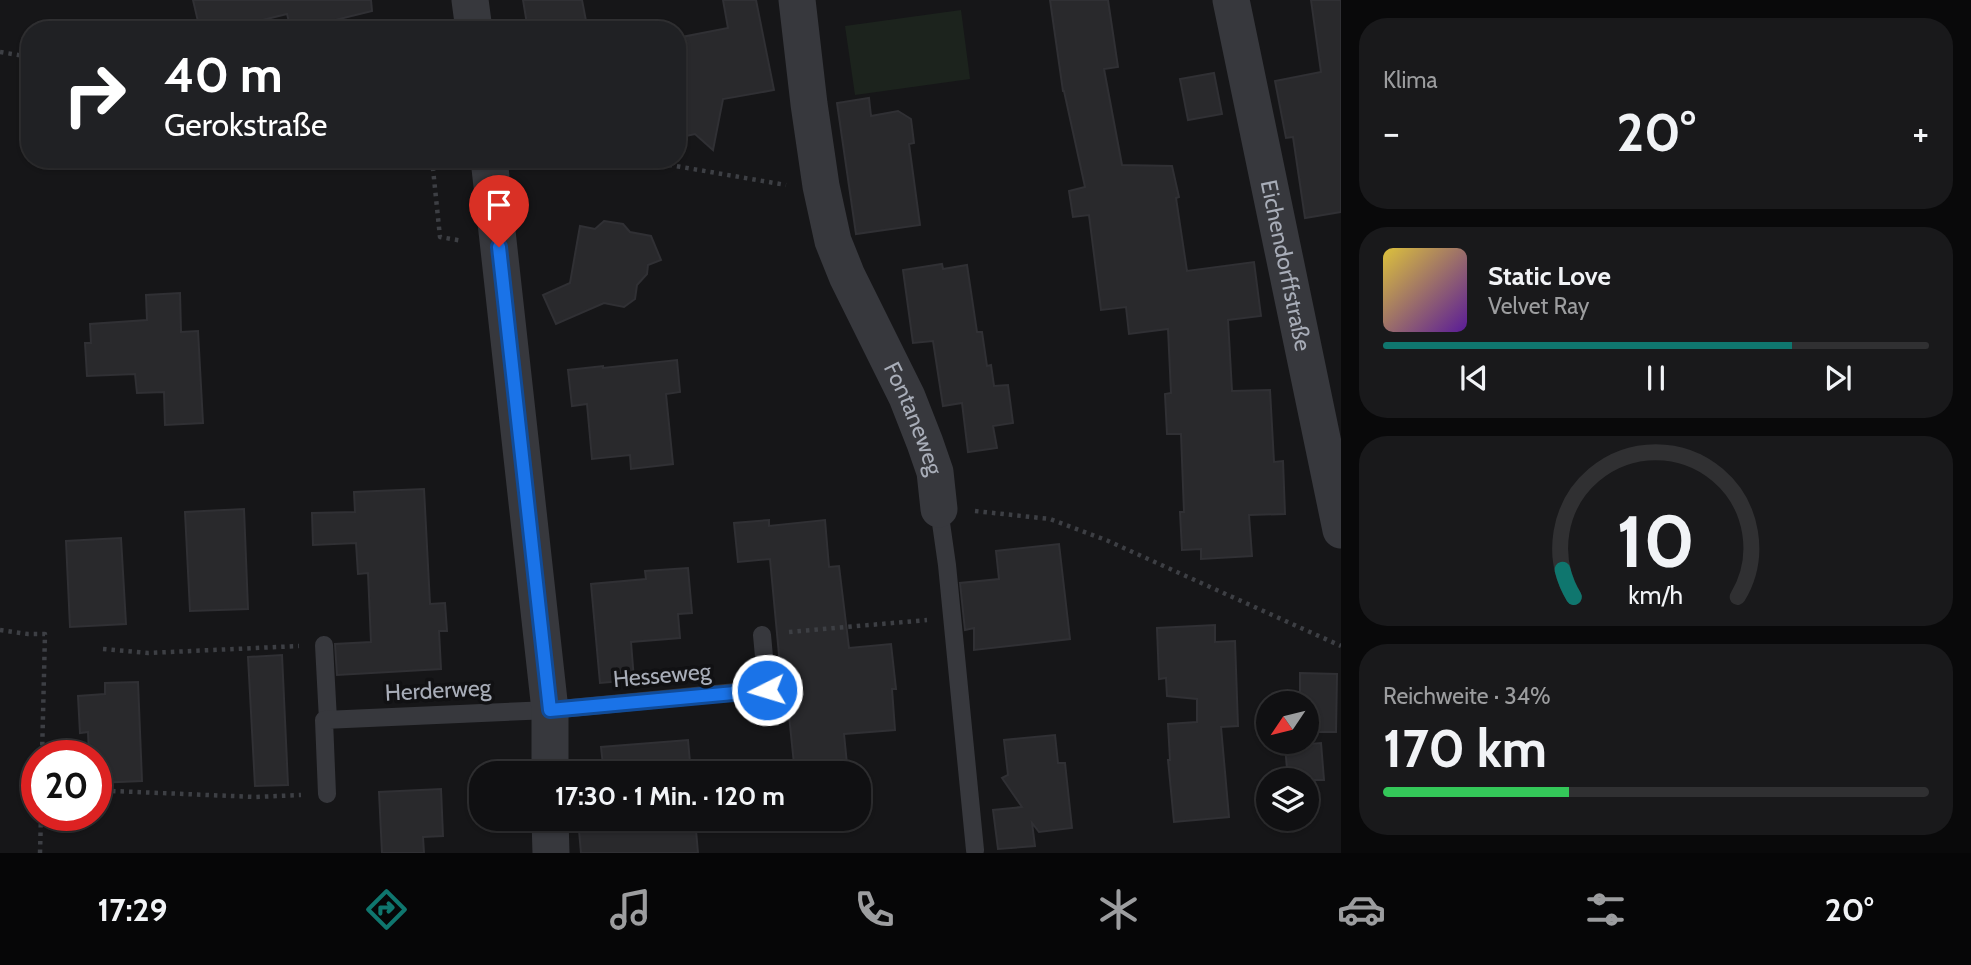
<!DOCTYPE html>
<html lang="de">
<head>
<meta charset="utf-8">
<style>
  :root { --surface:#101012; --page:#19191b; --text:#f1f3f6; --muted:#9c9d9f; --line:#303032; --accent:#0f766e }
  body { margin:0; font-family:Cabin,sans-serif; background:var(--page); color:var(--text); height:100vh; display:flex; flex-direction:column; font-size:26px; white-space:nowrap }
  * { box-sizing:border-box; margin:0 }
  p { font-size:23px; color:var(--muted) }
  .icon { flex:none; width:38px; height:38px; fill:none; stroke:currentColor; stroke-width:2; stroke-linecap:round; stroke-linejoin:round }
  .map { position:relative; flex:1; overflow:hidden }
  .panel { display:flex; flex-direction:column; gap:18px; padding:18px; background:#09090a; width:630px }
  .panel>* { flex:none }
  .hud { position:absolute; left:21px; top:21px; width:665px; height:147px; border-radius:28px; box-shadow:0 2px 5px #0004,0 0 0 2px var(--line); background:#202124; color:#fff; overflow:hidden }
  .needle { width:46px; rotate:235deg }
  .controls { position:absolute; left:1256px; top:691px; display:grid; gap:14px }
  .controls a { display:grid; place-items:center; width:63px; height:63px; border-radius:50%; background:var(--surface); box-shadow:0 2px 5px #0004,0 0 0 2px var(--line); font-size:35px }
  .speed { position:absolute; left:21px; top:740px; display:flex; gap:14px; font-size:35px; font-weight:700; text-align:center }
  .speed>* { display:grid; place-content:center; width:91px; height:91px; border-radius:50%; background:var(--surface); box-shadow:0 2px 5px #0004,0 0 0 2px var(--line); line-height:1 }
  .speed .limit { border:10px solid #d22; background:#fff; color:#111 }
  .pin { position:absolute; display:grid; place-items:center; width:60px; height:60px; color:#fff; margin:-72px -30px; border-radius:50% 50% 50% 0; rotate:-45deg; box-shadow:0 0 7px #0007 }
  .pin .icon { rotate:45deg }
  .me { position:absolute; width:77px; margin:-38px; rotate:265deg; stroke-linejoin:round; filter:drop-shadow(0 0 5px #0008) }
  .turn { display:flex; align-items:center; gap:24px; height:147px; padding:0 28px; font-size:32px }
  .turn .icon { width:91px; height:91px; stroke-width:2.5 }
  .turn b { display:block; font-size:49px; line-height:60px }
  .big { font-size:52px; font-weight:800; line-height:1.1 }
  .panel .widget { flex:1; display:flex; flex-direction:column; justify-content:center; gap:10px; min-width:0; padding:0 24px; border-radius:28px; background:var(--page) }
  .panel .dial { align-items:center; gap:0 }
  .dial svg { height:182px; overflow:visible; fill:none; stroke:var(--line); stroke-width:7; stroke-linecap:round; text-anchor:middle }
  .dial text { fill:var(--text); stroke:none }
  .song { display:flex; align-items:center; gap:21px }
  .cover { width:84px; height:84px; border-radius:10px; background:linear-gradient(135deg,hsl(50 70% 55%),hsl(270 70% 35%)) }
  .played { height:7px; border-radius:4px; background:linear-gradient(90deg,var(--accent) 75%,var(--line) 75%) }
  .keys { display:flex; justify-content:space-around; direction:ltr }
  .heat { display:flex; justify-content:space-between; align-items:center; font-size:38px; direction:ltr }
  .charge { height:10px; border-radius:5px; background:linear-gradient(90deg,#34c759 34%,var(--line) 0) }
  .trip { position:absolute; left:469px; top:761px; width:402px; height:70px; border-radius:28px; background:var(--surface); box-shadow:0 2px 5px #0004,0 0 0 2px var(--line); font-weight:800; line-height:70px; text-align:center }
  .dock { display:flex; height:112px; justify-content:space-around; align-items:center; background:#060607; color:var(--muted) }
  .dock .icon { width:49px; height:49px }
  .dock .active { color:var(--accent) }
  .dock b { font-size:32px; color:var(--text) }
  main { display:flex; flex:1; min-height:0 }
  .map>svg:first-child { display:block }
  .green { fill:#1c231d }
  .building { fill:#29292c; stroke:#303034; stroke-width:2 }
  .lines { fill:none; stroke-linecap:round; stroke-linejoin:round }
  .path { stroke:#3d3f44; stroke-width:4.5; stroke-dasharray:3.5 5; stroke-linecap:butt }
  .lane { stroke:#37383d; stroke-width:18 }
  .street { stroke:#37383d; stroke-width:37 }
  .route-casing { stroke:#114b97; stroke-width:18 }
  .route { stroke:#1a73e8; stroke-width:12 }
  .labels { text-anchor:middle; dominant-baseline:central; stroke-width:7; stroke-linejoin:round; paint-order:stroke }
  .street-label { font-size:23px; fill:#a8adb8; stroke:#111113 }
</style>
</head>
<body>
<main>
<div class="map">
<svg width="1341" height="853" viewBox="0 0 1341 853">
  <rect width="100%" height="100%" fill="#161618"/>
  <path class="green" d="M961 10 970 79 855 95 845 26Z"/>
  <g class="building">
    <path d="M193 0H371L372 11 295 30H291L287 14 222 30H200Z"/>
    <path d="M523 0H582L587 26 572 30H528Z"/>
    <path d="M723 0H756L774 90 723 99 713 150 695 134 677 138V48L682 37 728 28Z"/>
    <path d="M1050 0H1108L1118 67 1104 69 1122 165 1172 166 1179 197 1176 198 1187 271 1254 262 1261 316 1228 320 1232 391 1270 390 1274 462 1283 461 1285 514 1249 515 1252 556 1201 559V549L1182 550 1180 512H1184L1181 434H1167L1165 394 1171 393 1168 329 1129 334 1126 307 1101 310 1089 215 1073 217 1069 191 1085 187 1064 91H1063Z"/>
    <path d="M1311 0H1341V212L1305 218 1293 137 1286 138 1275 81 1321 72Z"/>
    <path d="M1214 73 1222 114 1188 120 1180 79Z"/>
    <path d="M869 98 871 116 898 111 911 119 914 143 909 144 920 225 856 234 837 103Z"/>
    <path d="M604 221 623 224 630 232 651 236 661 260 648 265 647 274 637 285 635 299 624 307 604 303 556 324 543 295 570 283 580 226 595 229Z"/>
    <path d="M942 264 943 269 967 265 977 332H982L987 366 991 365 994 386 1008 385 1013 423 993 426 997 448 968 452 962 403 943 406 933 341 913 343 903 270Z"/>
    <path d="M180 293 181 332 198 331 203 423 165 425 164 392 137 393 135 374 87 376 85 343H91L90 324 147 320 146 295Z"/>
    <path d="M677 360 680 392 666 394 673 464 631 469 630 455 592 459 587 404 572 406 568 370 603 366V368Z"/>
    <path d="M424 489 430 604 445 603 447 631H439L441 669 337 675 335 644 371 642 368 573 358 574 356 543 313 545 312 513 355 512 354 492Z"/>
    <path d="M244 509 248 609 190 611 185 512Z"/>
    <path d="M769 520V526L825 520 829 567 839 566 849 648 891 644 896 689H892L895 730 844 734 848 774H795L785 676H781L770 559 738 562 734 523Z"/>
    <path d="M121 538 126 624 70 627 66 541Z"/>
    <path d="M1059 544 1070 639 974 650V628L965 630 960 583 999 579 996 551Z"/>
    <path d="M688 568 692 613 678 614 680 638 631 642 634 680 600 683 591 584 646 579 645 571Z"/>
    <path d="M1215 625V642L1235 641 1238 726 1221 727 1229 817 1174 822 1168 760H1170L1168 724 1197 722V699L1167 696 1166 678 1159 679 1157 628Z"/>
    <path d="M282 655 288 785 255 786 248 657Z"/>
    <path d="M1300 673 1337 674 1336 732H1307V704H1300Z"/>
    <path d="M138 682 142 781 96 783V756H89L88 732 80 733 78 696 105 694V683Z"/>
    <path d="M1055 735 1058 763H1065L1072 828 1039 832 1032 823 1035 846 998 849 993 810 1022 807 1002 778 1008 775 1004 740Z"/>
    <path d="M688 740 691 774H604L601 747Z"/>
    <path d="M1321 743 1324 780H1288L1285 746Z"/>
    <path d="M441 789 443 836 423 837 424 853H382L379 792Z"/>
    <path d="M578 819H695L698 853H581Z"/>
  </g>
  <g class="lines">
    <g class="path">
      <path d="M0 52 30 57"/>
      <path d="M432 159 440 237 463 241"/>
      <path d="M635 159 786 185"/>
      <path d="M975 511 1050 519 1106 540 1341 646"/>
      <path d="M0 630 28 634H45L42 756"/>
      <path d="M789 632 927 620"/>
      <path d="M103 649 148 653 299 646"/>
      <path d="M112 791 256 797 301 795"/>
      <path d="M40 853 41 816"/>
    </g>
    <g class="lane">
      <path d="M939 509 947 565 975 850"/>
      <path d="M324 645 328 720"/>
      <path d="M327 794 324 720 550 710 767 689 762 635"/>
    </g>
    <g class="street">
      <path d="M470 0 474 30"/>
      <path id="s1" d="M797 0 809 104 821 186 833 241 847 276 907 397 925 443 935 472 939 509"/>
      <path id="s2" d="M1231 0 1341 530"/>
      <path d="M489 159 550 710V774"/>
      <path d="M550 819 551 853"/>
    </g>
  </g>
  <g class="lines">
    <g class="route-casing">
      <path id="route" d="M499 247 550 710 767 690"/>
    </g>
    <use href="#route" class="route"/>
  </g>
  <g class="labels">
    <g class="street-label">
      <text stroke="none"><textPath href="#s2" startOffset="271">Eichendorffstraße</textPath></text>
      <text stroke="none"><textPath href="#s1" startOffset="439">Fontaneweg</textPath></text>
      <text transform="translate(662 675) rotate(-5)">Hesseweg</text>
      <text transform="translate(438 690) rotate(-3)">Herderweg</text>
    </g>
  </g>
</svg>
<div class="controls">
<a><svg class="needle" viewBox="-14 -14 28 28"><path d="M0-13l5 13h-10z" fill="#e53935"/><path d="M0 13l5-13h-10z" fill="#9c9d9f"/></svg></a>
<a><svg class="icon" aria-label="layers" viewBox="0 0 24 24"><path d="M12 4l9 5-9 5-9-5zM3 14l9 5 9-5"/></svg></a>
</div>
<div class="speed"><div class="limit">20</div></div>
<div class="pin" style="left:499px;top:247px;background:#d93025"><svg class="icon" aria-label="arrive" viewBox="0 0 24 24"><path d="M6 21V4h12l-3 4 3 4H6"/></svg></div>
<svg class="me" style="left:767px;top:690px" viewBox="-20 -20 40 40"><circle r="17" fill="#1a73e8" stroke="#fff" stroke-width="3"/><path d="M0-11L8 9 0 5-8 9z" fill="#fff"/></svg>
<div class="trip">17:30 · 1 Min. · 120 m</div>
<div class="hud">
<div class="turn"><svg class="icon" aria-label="right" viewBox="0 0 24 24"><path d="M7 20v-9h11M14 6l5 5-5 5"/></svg><div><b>40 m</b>Gerokstraße</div></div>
</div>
</div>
<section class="panel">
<div class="widget"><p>Klima</p>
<div class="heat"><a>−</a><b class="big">20°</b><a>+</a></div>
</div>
<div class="widget">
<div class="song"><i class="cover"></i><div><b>Static Love</b><p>Velvet Ray</p></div></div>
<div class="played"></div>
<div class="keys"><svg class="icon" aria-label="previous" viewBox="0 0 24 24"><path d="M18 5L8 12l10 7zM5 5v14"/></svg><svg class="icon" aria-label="pause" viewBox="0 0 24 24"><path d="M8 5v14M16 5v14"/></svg><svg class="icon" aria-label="next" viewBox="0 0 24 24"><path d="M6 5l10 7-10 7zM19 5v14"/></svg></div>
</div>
<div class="widget dial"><svg viewBox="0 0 100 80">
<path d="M14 69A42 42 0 1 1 86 69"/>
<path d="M14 69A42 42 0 0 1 9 57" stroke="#0f766e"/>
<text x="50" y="56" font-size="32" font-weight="700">10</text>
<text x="50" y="72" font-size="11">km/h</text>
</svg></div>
<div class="widget"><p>Reichweite · 34%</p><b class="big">170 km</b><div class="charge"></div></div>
</section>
</main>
<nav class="dock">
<b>17:29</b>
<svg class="icon active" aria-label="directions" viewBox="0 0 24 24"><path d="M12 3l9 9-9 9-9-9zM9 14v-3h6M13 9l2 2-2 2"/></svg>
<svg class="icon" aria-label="music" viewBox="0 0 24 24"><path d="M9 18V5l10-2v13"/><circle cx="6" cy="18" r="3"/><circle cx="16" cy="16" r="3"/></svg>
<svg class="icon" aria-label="phone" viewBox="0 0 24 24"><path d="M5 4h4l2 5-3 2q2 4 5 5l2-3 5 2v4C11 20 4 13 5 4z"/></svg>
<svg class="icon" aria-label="climate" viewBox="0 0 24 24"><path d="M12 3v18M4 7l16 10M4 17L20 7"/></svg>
<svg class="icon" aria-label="car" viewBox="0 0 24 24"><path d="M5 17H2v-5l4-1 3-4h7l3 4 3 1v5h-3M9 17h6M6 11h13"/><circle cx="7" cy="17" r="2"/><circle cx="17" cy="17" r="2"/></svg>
<svg class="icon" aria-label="filters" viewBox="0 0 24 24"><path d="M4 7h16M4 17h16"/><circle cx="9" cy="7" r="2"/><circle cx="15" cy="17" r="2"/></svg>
<b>20°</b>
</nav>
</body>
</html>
